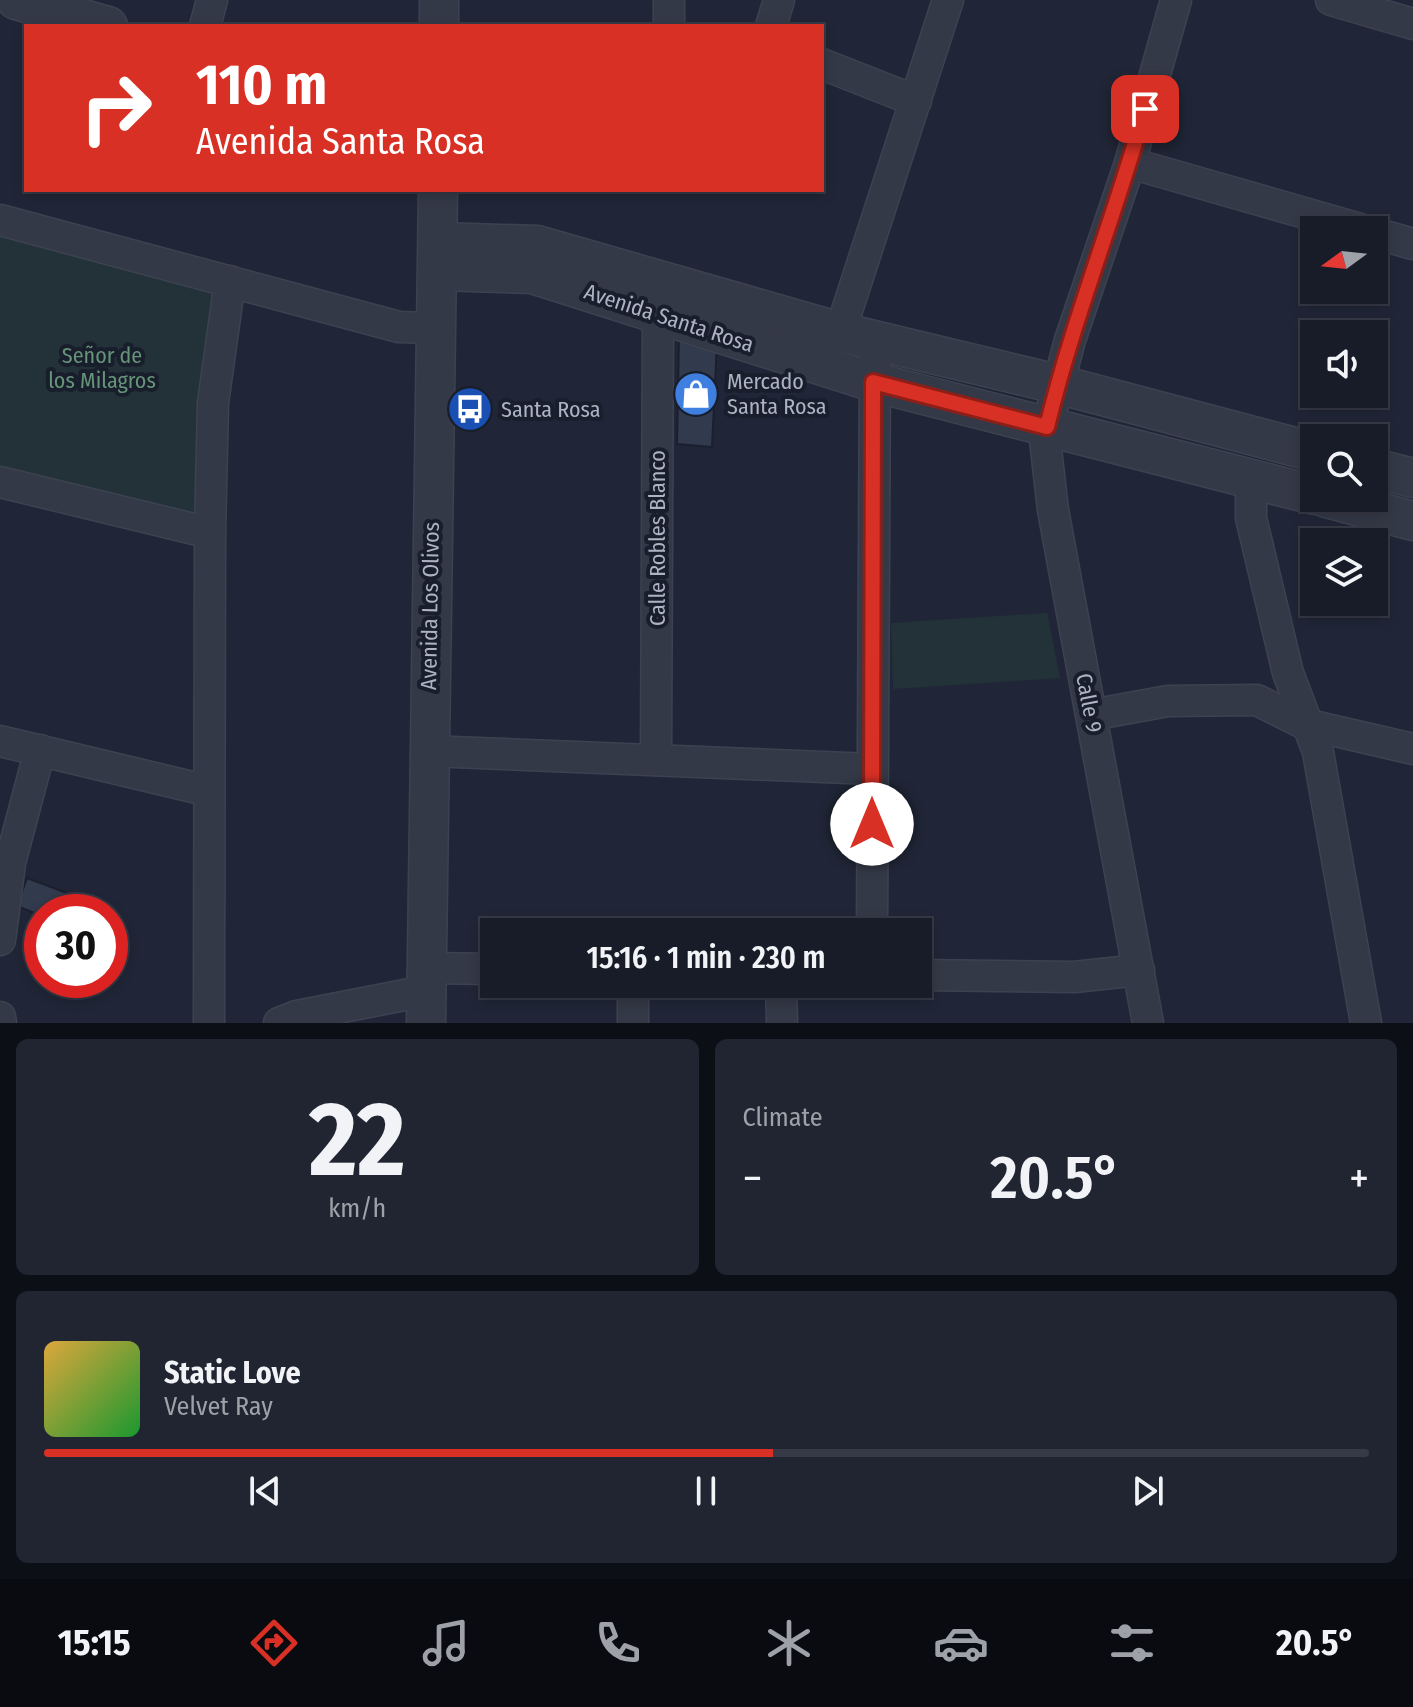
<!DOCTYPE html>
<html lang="en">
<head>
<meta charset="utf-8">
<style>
  :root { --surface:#181c29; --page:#212531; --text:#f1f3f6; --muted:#9fa1a8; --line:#363a46; --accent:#d93025 }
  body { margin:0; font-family:"Fira Sans Condensed",sans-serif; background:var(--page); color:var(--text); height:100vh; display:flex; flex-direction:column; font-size:30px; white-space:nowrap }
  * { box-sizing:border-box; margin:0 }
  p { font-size:26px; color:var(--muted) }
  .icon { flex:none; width:44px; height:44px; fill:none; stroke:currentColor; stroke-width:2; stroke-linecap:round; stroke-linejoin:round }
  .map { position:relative; height:1023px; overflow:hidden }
  .panel { display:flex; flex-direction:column; gap:16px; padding:16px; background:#0d0f17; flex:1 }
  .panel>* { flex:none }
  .guide { position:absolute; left:24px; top:24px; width:800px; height:168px; border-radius:0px; box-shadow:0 4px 12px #0003,0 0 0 2px var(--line); background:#d93025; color:#fff; overflow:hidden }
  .needle { width:52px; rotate:255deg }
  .fabs { position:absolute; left:1300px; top:216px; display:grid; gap:16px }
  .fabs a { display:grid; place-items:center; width:88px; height:88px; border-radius:0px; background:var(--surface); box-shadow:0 4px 12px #0003,0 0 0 2px var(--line); font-size:40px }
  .speed { position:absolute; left:24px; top:894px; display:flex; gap:16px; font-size:40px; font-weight:700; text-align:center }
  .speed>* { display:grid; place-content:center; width:104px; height:104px; border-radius:50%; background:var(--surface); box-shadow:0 4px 12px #0003,0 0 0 2px var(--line); line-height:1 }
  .speed .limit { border:12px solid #d22; background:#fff; color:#111 }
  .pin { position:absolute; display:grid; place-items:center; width:68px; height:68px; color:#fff; margin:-34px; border-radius:16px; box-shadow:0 4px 12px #0006 }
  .me { position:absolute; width:88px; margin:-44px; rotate:0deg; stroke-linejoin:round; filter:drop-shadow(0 0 6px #0008) }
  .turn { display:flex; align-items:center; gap:28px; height:168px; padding:0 40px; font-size:36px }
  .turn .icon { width:104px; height:104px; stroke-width:2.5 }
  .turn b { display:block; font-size:56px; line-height:68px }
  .big { font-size:60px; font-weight:600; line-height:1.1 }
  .panel .card { flex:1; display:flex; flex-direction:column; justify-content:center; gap:12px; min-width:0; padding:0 28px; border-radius:12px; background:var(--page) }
  .panel .dial { align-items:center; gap:0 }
  .dial b { font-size:104px; line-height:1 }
  .song { display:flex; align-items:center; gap:24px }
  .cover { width:96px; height:96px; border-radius:12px; background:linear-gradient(135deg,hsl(40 70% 55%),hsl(130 70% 35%)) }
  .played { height:8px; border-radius:4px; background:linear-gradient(90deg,var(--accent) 55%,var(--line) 55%) }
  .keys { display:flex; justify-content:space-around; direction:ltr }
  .heat { display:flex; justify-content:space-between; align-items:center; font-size:44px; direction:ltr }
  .panel .tiles { flex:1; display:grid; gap:16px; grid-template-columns:1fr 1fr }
  .card:last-child { grid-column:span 2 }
  .trip { position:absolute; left:480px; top:918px; width:452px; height:80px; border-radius:0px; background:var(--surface); box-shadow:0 4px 12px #0003,0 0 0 2px var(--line); font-weight:600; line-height:80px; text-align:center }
  .tabs { display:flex; height:128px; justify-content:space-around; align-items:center; background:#0a0b10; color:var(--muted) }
  .tabs .icon { width:56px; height:56px }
  .tabs .on { color:var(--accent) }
  .tabs b { font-size:36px; color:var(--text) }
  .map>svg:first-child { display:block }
  .green { fill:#223238 }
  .building { fill:#323a4e; stroke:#1b202e; stroke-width:2 }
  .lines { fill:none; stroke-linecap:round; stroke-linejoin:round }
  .minor-casing { stroke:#3d4251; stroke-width:33 }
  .tertiary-casing { stroke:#3d4251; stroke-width:41 }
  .minor { stroke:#343947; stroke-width:30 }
  .tertiary { stroke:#343947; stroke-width:38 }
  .route-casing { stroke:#8d1f18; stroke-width:20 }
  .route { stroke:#d93025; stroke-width:14 }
  .labels { text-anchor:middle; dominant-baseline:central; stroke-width:8; stroke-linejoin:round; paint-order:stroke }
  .street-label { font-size:22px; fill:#aeb3c4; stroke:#191e2c }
  .park-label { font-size:22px; fill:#669478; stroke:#191e2c }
  .poi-label { font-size:22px; fill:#aeb3c4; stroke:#191e2c; text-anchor:start }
</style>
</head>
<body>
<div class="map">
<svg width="1413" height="1023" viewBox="0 0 1413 1023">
  <rect width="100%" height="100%" fill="#202637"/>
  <g class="green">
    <path d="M0 235 215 290 198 515 0 469Z"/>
    <path d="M1047 613 1060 678 893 689 891 623Z"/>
  </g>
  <g class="building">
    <path d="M679 335 717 343 712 447 677 444Z"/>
    <path d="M27 878 112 910 110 915V912H42V916L17 906Z"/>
  </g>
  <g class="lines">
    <g class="minor-casing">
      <g id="minor">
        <path d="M669 0V26"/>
        <path d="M1331 0 1413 24"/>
        <path d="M205 26 212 0"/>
        <path d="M771 26 779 0"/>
        <path d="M822 64 916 101"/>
        <path d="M1130 163 1364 230"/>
        <path d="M0 220 399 327 434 328"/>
        <path d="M1374 233 1413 244"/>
        <path d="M840 332 948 0"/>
        <path d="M1251 478V518L1288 673 1318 752 1366 1023"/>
        <path d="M0 482 210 533"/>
        <path d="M1091 715 1168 701 1257 700 1305 724 1413 749"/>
        <path d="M0 741 209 791"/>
        <path d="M428 751 872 769"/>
        <path d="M656 760 658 315"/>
        <path d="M872 932 875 361"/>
        <path d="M0 940 10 863 40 750"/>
        <path d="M425 968 494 969"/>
        <path d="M918 975 1074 977 1139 970"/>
        <path d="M633 984V1023"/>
        <path d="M781 984 782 1023"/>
        <path d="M0 1017 1 1023"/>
        <path d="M209 1023 210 533 213 403 230 281"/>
        <path d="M279 1023 297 1016 425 991"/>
        <path d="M1148 1023 1053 510 1045 440 1047 427 1070 340 1130 163 1176 0"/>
      </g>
    </g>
    <g class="tertiary-casing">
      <g id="tertiary">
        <path d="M16 0 108 26"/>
        <path d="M439 26V0"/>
        <path d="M439 242 537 245 840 332 1057 384 1314 452"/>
        <path d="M438 271 532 274 873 382 1314 495"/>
        <path d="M1374 468 1413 478"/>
        <path d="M1326 498 1413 521"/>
        <path d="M426 1023 438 190"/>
      </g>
    </g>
    <use href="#minor" class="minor"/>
    <use href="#tertiary" class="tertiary"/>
  </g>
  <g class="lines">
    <g class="route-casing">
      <path id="route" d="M872 824 873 382 1047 427C1073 319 1115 216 1145 109"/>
    </g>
    <use href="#route" class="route"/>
  </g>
  <defs>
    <g id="shop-disc" transform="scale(2.3)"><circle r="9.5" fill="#3f7fe0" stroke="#191e2c"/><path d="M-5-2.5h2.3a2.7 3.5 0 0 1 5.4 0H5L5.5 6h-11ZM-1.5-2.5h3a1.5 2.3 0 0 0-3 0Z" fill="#fff"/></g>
    <g id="bus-disc" transform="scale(2.3)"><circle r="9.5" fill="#1a4fb4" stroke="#191e2c"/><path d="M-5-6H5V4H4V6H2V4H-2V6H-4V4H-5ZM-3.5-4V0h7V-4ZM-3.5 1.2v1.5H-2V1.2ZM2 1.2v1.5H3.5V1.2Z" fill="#fff"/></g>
  </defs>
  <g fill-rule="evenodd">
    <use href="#shop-disc" x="696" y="394"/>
    <use href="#bus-disc" x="470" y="409"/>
  </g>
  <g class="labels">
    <g class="street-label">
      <text transform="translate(669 318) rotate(18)">Avenida Santa Rosa</text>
      <text transform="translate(657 538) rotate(-90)">Calle Robles Blanco</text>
      <text transform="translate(430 606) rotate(-89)">Avenida Los Olivos</text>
      <text transform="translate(1089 703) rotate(79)">Calle 9</text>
    </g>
    <g class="park-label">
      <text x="102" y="355">Señor de<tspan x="102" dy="25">los Milagros</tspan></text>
    </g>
    <g class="poi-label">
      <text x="727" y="381">Mercado<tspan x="727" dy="25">Santa Rosa</tspan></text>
      <text x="501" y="409">Santa Rosa</text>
    </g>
  </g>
</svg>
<div class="fabs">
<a><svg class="needle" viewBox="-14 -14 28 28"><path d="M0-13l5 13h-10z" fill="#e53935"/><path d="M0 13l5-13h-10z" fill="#9fa1a8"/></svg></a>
<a><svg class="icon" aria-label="sound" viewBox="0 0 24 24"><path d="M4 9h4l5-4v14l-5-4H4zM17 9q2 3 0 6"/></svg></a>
<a><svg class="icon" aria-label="search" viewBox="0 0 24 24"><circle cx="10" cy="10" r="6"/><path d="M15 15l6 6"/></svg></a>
<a><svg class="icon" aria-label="layers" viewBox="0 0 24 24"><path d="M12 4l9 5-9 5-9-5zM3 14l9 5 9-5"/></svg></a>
</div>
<div class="speed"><div class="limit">30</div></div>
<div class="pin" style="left:1145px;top:109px;background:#d93025"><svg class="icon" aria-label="arrive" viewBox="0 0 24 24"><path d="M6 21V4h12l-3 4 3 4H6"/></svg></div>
<svg class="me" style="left:872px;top:824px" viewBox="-20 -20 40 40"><circle r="19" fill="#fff"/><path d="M0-13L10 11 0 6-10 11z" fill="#d93025"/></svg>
<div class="trip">15:16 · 1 min · 230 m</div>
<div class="guide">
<div class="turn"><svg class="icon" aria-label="right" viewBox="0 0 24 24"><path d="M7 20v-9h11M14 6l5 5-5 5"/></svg><div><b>110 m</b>Avenida Santa Rosa</div></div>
</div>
</div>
<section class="panel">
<div class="tiles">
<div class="card dial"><b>22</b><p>km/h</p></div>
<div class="card"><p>Climate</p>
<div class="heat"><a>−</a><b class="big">20.5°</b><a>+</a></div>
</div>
<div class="card">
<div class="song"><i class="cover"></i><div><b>Static Love</b><p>Velvet Ray</p></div></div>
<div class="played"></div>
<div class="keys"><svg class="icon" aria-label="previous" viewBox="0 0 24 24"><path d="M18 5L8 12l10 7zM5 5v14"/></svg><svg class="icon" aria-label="pause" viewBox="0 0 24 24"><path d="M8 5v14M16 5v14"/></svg><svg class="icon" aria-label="next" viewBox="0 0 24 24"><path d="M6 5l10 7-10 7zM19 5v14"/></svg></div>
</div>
</div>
</section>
<nav class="tabs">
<b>15:15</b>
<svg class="icon on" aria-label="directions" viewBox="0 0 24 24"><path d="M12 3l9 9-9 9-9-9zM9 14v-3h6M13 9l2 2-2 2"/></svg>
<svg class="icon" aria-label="music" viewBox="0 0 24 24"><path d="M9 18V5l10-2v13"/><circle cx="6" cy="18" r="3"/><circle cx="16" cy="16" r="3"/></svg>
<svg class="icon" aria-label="phone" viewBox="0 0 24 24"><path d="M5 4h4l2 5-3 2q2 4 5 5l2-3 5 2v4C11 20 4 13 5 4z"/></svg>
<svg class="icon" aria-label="climate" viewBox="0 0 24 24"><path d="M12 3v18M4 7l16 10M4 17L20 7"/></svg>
<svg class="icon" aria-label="car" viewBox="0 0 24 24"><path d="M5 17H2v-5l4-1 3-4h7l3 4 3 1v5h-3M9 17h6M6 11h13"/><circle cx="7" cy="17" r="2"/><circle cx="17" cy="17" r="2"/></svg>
<svg class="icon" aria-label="filters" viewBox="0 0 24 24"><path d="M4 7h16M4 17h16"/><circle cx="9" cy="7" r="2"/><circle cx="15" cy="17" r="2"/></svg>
<b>20.5°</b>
</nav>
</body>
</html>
